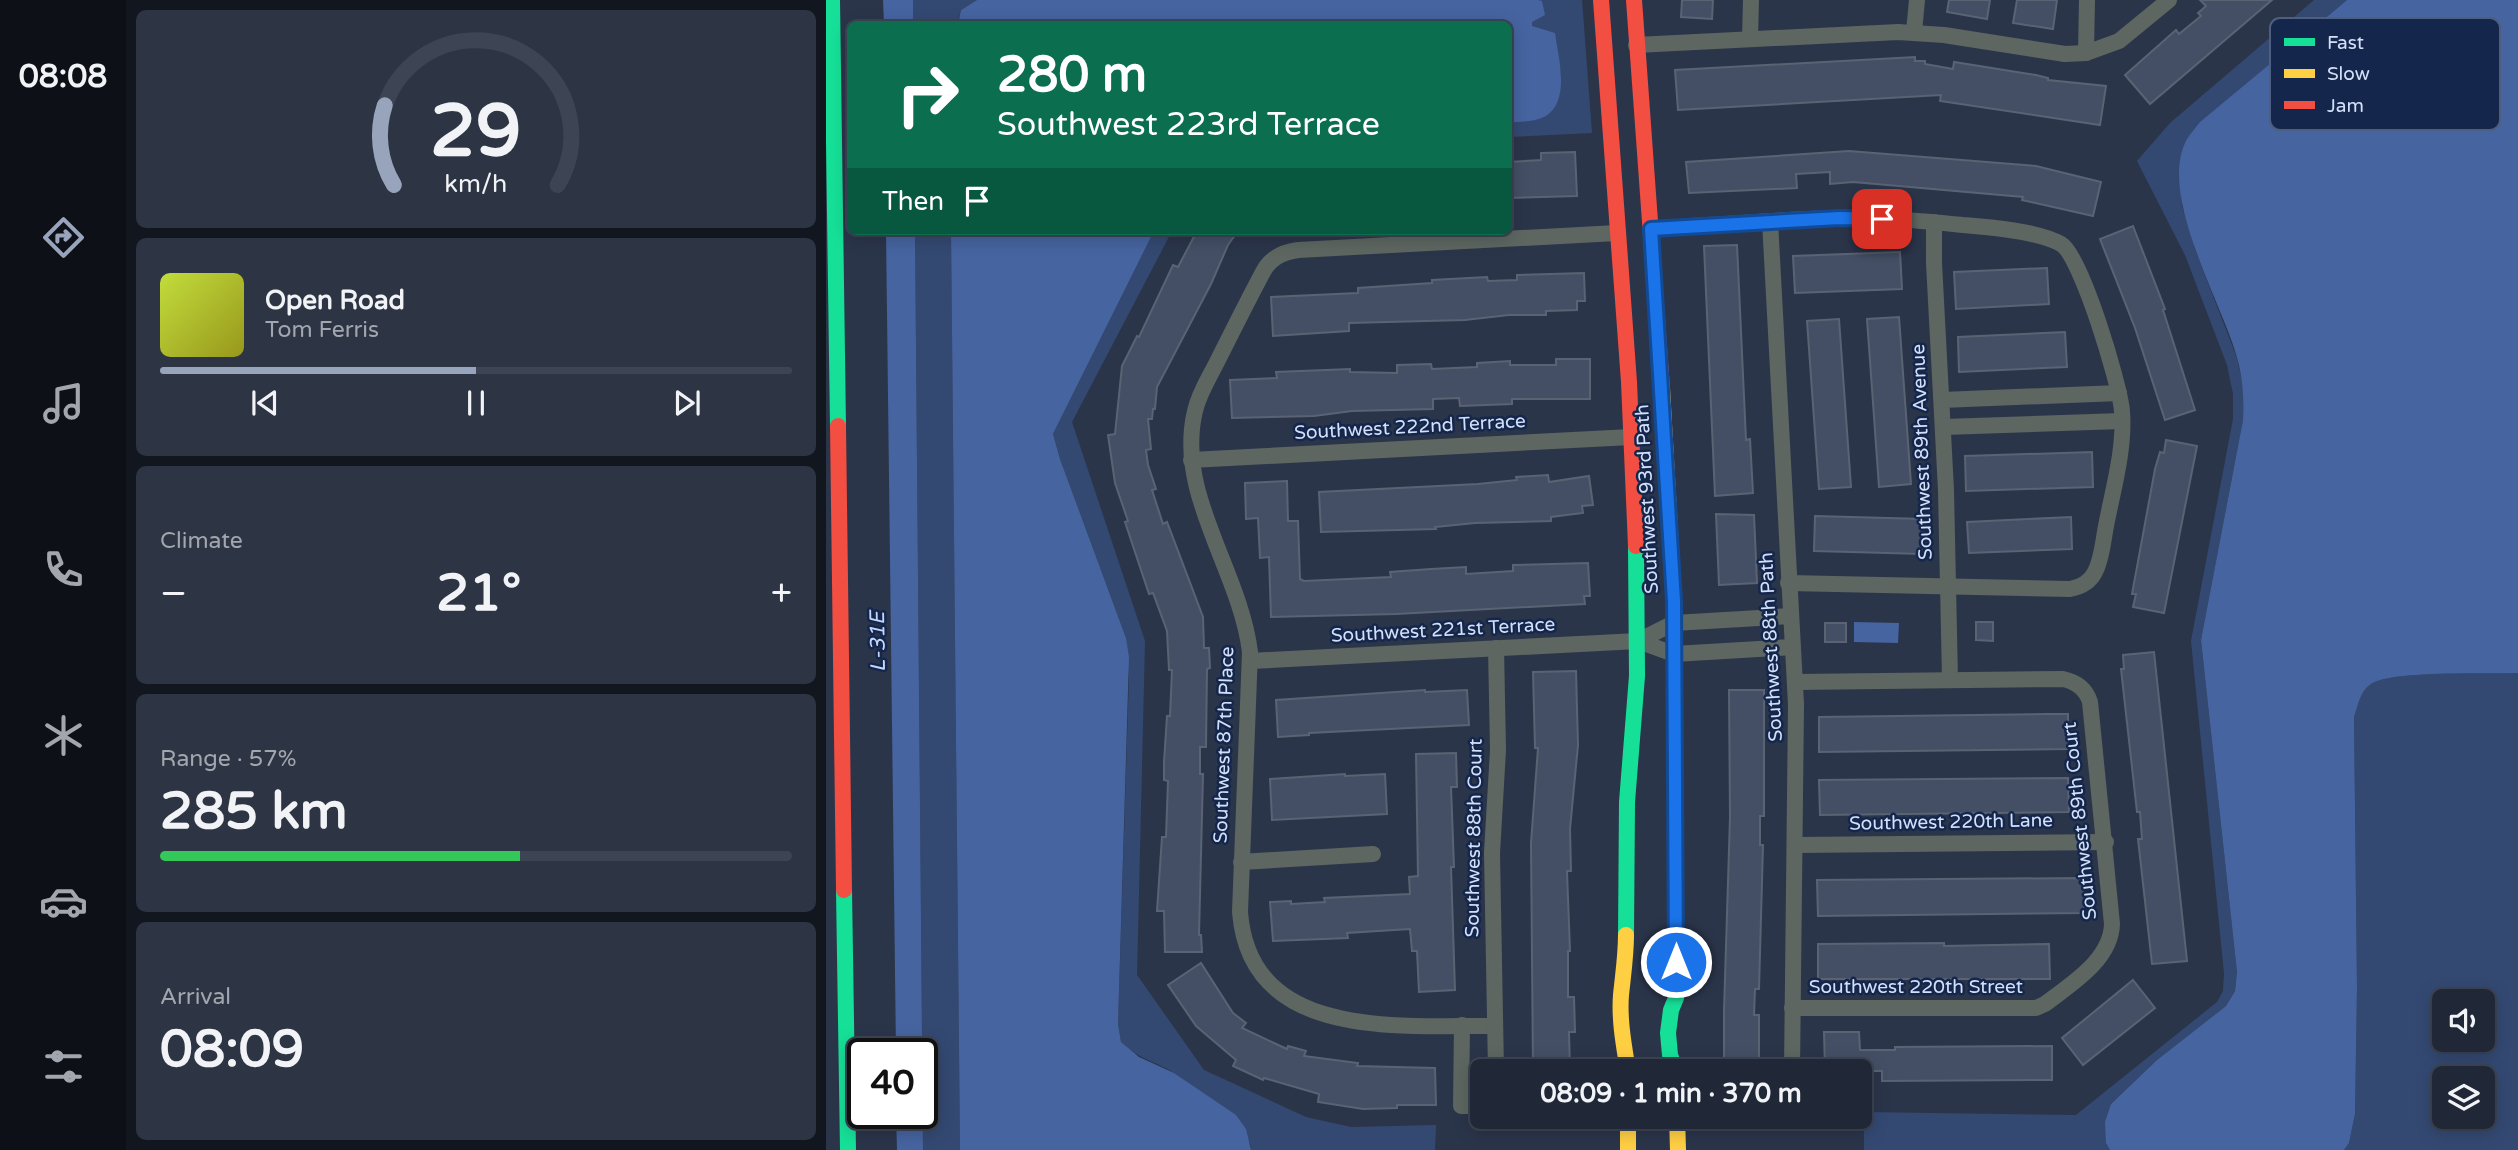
<!DOCTYPE html>
<html lang="en">
<head>
<meta charset="utf-8">
<style>
  :root { --surface:#202838; --page:#2d3443; --text:#f1f3f6; --muted:#a2a6ae; --line:#3d4453; --accent:#98a4bc }
  body { margin:0; font-family:"Varela Round",sans-serif; background:var(--page); color:var(--text); height:100vh; display:flex; flex-direction:column; font-size:26px; white-space:nowrap }
  * { box-sizing:border-box; margin:0 }
  p { font-size:23px; color:var(--muted) }
  .icon { flex:none; width:38px; height:38px; fill:none; stroke:currentColor; stroke-width:2; stroke-linecap:round; stroke-linejoin:round }
  .map { position:relative; flex:1; overflow:hidden }
  .drawer { display:flex; flex-direction:column; gap:10px; padding:10px; background:#12161f; width:700px }
  .drawer>* { flex:none }
  .banner { position:absolute; left:21px; top:21px; width:665px; height:214px; border-radius:10px; box-shadow:0 4px 18px #0003,0 0 0 2px var(--line); background:#0b6e4f; color:#fff; overflow:hidden }
  .buttons { position:absolute; left:1606px; top:989px; display:grid; gap:14px }
  .buttons a { display:grid; place-items:center; width:63px; height:63px; border-radius:10px; background:var(--surface); box-shadow:0 4px 18px #0003,0 0 0 2px var(--line); font-size:35px }
  .speed { position:absolute; left:21px; top:1038px; display:flex; gap:14px; font-size:35px; font-weight:700; text-align:center }
  .speed>* { display:grid; place-content:center; width:91px; height:91px; border-radius:50%; background:var(--surface); box-shadow:0 4px 18px #0003,0 0 0 2px var(--line); line-height:1 }
  .speed .limit { border:4px solid #111; border-radius:10px; background:#fff; color:#111 }
  .pin { position:absolute; display:grid; place-items:center; width:60px; height:60px; color:#fff; margin:-30px; border-radius:14px; box-shadow:0 4px 10px #0006 }
  .me { position:absolute; width:77px; margin:-38px; rotate:0deg; stroke-linejoin:round; filter:drop-shadow(0 0 5px #0008) }
  .turn { display:flex; align-items:center; gap:24px; height:147px; padding:0 35px; font-size:32px }
  .turn .icon { width:91px; height:91px; stroke-width:2.5 }
  .turn b { display:block; font-size:49px; line-height:60px }
  .then { display:flex; align-items:center; height:66px; padding:0 35px; background:#0003; gap:14px; font-size:26px }
  .big { font-size:52px; font-weight:700; line-height:1.1 }
  .drawer .tile { flex:1; display:flex; flex-direction:column; justify-content:center; gap:10px; min-width:0; padding:0 24px; border-radius:10px; background:var(--page) }
  .drawer .dial { align-items:center; gap:0 }
  .dial svg { height:182px; overflow:visible; fill:none; stroke:var(--line); stroke-width:7; stroke-linecap:round; text-anchor:middle }
  .dial text { fill:var(--text); stroke:none }
  .song { display:flex; align-items:center; gap:21px }
  .cover { width:84px; height:84px; border-radius:10px; background:linear-gradient(135deg,hsl(70 70% 55%),hsl(60 70% 35%)) }
  .played { height:7px; border-radius:4px; background:linear-gradient(90deg,var(--accent) 50%,var(--line) 50%) }
  .keys { display:flex; justify-content:space-around; direction:ltr }
  .heat { display:flex; justify-content:space-between; align-items:center; font-size:38px; direction:ltr }
  .charge { height:10px; border-radius:5px; background:linear-gradient(90deg,#34c759 57%,var(--line) 0) }
  .trip { position:absolute; left:644px; top:1059px; width:402px; height:70px; border-radius:10px; background:var(--surface); box-shadow:0 4px 18px #0003,0 0 0 2px var(--line); font-weight:700; line-height:70px; text-align:center }
  main { display:flex; flex:1; min-height:0 }
  .dock { display:flex; flex-direction:column; width:126px; justify-content:space-around; align-items:center; background:#0d1016; color:var(--muted) }
  .dock .icon { width:49px; height:49px }
  .dock .on { color:var(--accent) }
  .dock b { font-size:32px; color:var(--text) }
  .map>svg:first-child { display:block }
  .green { fill:#344972; fill-rule:evenodd }
  .water { fill:#4664a0 }
  .building { fill:#444f65; stroke:#596374; stroke-width:2 }
  .lines { fill:none; stroke-linecap:round; stroke-linejoin:round }
  .street { stroke:#5d6661; stroke-width:16 }
  .fast { stroke:#16e098; stroke-width:16 }
  .slow { stroke:#ffcf43; stroke-width:16 }
  .jam { stroke:#f24e42; stroke-width:16 }
  .route-casing { stroke:#114b97; stroke-width:18 }
  .route { stroke:#1a73e8; stroke-width:12 }
  .labels { text-anchor:middle; dominant-baseline:central; stroke-width:5; stroke-linejoin:round; paint-order:stroke }
  .street-label { font-size:19px; fill:#d3e0f9; stroke:#14264b }
  .water-label { font-size:21px; font-style:italic; fill:#c4d7fb; stroke:#14264b }
  .key { fill:#14264b; stroke:#4d5e7f; stroke-width:2 }
  .key-label { font-size:19px; fill:#d3e0f9 }
</style>
</head>
<body>
<main>
<nav class="dock">
<b>08:08</b>
<svg class="icon on" aria-label="directions" viewBox="0 0 24 24"><path d="M12 3l9 9-9 9-9-9zM9 14v-3h6M13 9l2 2-2 2"/></svg>
<svg class="icon" aria-label="music" viewBox="0 0 24 24"><path d="M9 18V5l10-2v13"/><circle cx="6" cy="18" r="3"/><circle cx="16" cy="16" r="3"/></svg>
<svg class="icon" aria-label="phone" viewBox="0 0 24 24"><path d="M5 4h4l2 5-3 2q2 4 5 5l2-3 5 2v4C11 20 4 13 5 4z"/></svg>
<svg class="icon" aria-label="climate" viewBox="0 0 24 24"><path d="M12 3v18M4 7l16 10M4 17L20 7"/></svg>
<svg class="icon" aria-label="car" viewBox="0 0 24 24"><path d="M5 17H2v-5l4-1 3-4h7l3 4 3 1v5h-3M9 17h6M6 11h13"/><circle cx="7" cy="17" r="2"/><circle cx="17" cy="17" r="2"/></svg>
<svg class="icon" aria-label="filters" viewBox="0 0 24 24"><path d="M4 7h16M4 17h16"/><circle cx="9" cy="7" r="2"/><circle cx="15" cy="17" r="2"/></svg>
</nav>
<section class="drawer">
<div class="tile dial"><svg viewBox="0 0 100 80">
<path d="M14 69A42 42 0 1 1 86 69"/>
<path d="M14 69A42 42 0 0 1 10 34" stroke="#98a4bc"/>
<text x="50" y="56" font-size="32" font-weight="700">29</text>
<text x="50" y="72" font-size="11">km/h</text>
</svg></div>
<div class="tile">
<div class="song"><i class="cover"></i><div><b>Open Road</b><p>Tom Ferris</p></div></div>
<div class="played"></div>
<div class="keys"><svg class="icon" aria-label="previous" viewBox="0 0 24 24"><path d="M18 5L8 12l10 7zM5 5v14"/></svg><svg class="icon" aria-label="pause" viewBox="0 0 24 24"><path d="M8 5v14M16 5v14"/></svg><svg class="icon" aria-label="next" viewBox="0 0 24 24"><path d="M6 5l10 7-10 7zM19 5v14"/></svg></div>
</div>
<div class="tile"><p>Climate</p>
<div class="heat"><a>−</a><b class="big">21°</b><a>+</a></div>
</div>
<div class="tile"><p>Range · 57%</p><b class="big">285 km</b><div class="charge"></div></div>
<div class="tile"><p>Arrival</p><b class="big">08:09</b></div>
</section>
<div class="map">
<svg width="1692" height="1150" viewBox="0 0 1692 1150">
  <rect width="100%" height="100%" fill="#2b354a"/>
  <g class="green">
    <path d="M87 0H151L135 10 131 24H87Z"/>
    <path d="M712 0H756L766 133 683 137 682 122C707 121 723 122 731 96 734 89 736 77 734 69 730 56 714 38 706 27V22L716 2Z"/>
    <path d="M1488 0H1521L1457 52 1354 170 1356 206 1370 252 1411 358 1418 391 1417 420 1375 640 1411 972 1409 991 1400 1006 1331 1060 1285 1104 1280 1143 1284 1150H1038V1112L1250 1115 1391 1002 1397 991 1398 973 1365 641 1407 419V394L1401 365 1359 255 1311 161 1344 123Z"/>
    <path d="M89 231H125L134 1150H97Z"/>
    <path d="M328 231H346L246 422 319 641 311 975 378 1070 480 1117 525 1127 610 1125 609 1150H425L424 1143C401 1119 379 1094 351 1075 333 1062 311 1059 295 1042L292 1024 303 678 300 638 234 459 227 434Z"/>
    <path d="M1692 673V1150H1518L1523 1143 1529 1114 1531 988 1528 717C1532 706 1534 691 1545 684 1565 670 1663 674 1692 673ZM1619 1001H1657V1040H1619ZM1619 1078H1657V1116H1619Z"/>
  </g>
  <g class="water">
    <path d="M57 0H87V24H58Z"/>
    <path d="M151 0H712L716 1 719 15 706 22V26L729 33C732 56 745 100 720 116 709 122 695 122 683 122L682 24H132L135 10Z"/>
    <path d="M1521 0H1692V673C1663 674 1565 670 1545 684 1534 691 1532 706 1528 717L1531 988 1529 1114 1523 1143 1518 1150H1284L1280 1143 1279 1122 1285 1104 1331 1060 1400 1006 1409 991 1411 972 1375 640 1417 420C1418 399 1417 382 1412 361 1398 305 1330 195 1361 139 1365 133 1370 127 1374 122Z"/>
    <path d="M60 231H89L97 1150H71L70 1113H96V1054L70 1053Z"/>
    <path d="M125 231H328L227 434 234 459 300 638 303 657 292 1024 295 1042 313 1057 348 1073 410 1115 420 1129 425 1150H134Z"/>
    <path d="M1028 622 1073 623 1072 643 1028 642Z"/>
  </g>
  <g class="building">
    <path d="M856 0H887L886 19 855 17Z"/>
    <path d="M1123 0H1164L1161 19 1121 12Z"/>
    <path d="M1191 0H1231L1227 29 1187 23Z"/>
    <path d="M1374 0H1446L1324 104 1299 75 1350 30 1353 34 1375 16 1372 13 1380 6Z"/>
    <path d="M1089 57V61H1099V64L1127 69 1128 62 1210 75 1222 78V80L1280 86 1274 125 1114 101 1115 95 852 110 849 70Z"/>
    <path d="M1023 151 1210 166 1275 182 1267 216 1196 200 1197 197 1027 182 1004 184V172L970 174 971 188 863 193 860 162Z"/>
    <path d="M749 152 751 196 684 198 682 162 715 160V153Z"/>
    <path d="M1307 226 1339 309 1337 310 1369 410 1339 420 1309 328 1274 239Z"/>
    <path d="M371 231H412L402 245 385 284 331 387 329 409H327L326 419H322L325 449 320 450 322 465 330 489 326 490 337 524 341 522 377 617 378 648H383L384 668 381 669 380 747H374V774H377L373 935H375L376 952H339L338 911H331L336 837H340L342 781 338 780V762L341 716H344L346 670H343L341 631 327 593 323 594 299 522 302 521 289 483 282 435 289 434 296 366 311 336 313 337 347 265 352 267Z"/>
    <path d="M911 245 920 440 924 439 927 493 889 496 878 246Z"/>
    <path d="M1074 252 1076 289 969 293 967 256Z"/>
    <path d="M1221 268 1223 304 1130 309 1128 272Z"/>
    <path d="M758 273 759 301H751V310L720 311V315H683L639 320 523 323V331L447 336 445 297 532 293V288L606 283V280L661 277 662 281 691 280V275Z"/>
    <path d="M1073 317 1085 484 1053 487 1041 319Z"/>
    <path d="M1013 319 1025 487 993 489 981 321Z"/>
    <path d="M1239 332 1241 367 1133 372 1132 337Z"/>
    <path d="M730 359H764V399H686V404L634 406 633 398 607 399V409L526 411 488 416 406 418 404 380 451 378 450 372 524 369V372L571 373V365L605 364 606 369 651 367V363L684 361V365H730Z"/>
    <path d="M1340 440 1371 446 1338 613 1307 607 1310 594H1306L1329 469 1334 452 1338 453Z"/>
    <path d="M1266 452 1267 487 1140 491 1139 456Z"/>
    <path d="M722 475 723 482 763 476 767 505 756 506 757 513 725 517V521L649 523 609 527 610 529 495 532 493 492 652 484 691 480 690 477Z"/>
    <path d="M461 481 462 521H472L474 579 478 581 565 577 564 572 605 569 640 567V574L687 571V565L762 563 764 596H758L759 604 570 614 445 617 443 557 434 558 432 518 420 519 419 483Z"/>
    <path d="M890 514 928 515 931 583 893 585Z"/>
    <path d="M989 516 1098 519 1097 554 988 551Z"/>
    <path d="M1245 517 1246 549 1143 553 1141 522Z"/>
    <path d="M1150 622H1167V641L1150 640Z"/>
    <rect x="999" y="623" width="21" height="19"/>
    <path d="M1328 652 1361 961 1326 964 1312 839H1316L1314 812H1311L1295 669H1298L1297 655Z"/>
    <path d="M750 671 752 745 744 829 745 871H741L744 951H742V997H748L749 1032H743L744 1070H707L705 843 712 748H709L707 672Z"/>
    <path d="M599 690V692L641 690 643 725 483 733V735L452 737 450 700Z"/>
    <path d="M903 690H938V816H934V845H937L933 989H929L928 1015H933V1071H898V1011L904 817Z"/>
    <path d="M1221 714H1242V749L993 752V717Z"/>
    <path d="M630 753 631 787H625L628 867H625L629 990 593 992 591 951H586L584 929 521 933 522 938 447 941 444 902 465 901V904L499 902 498 898 584 894 583 877 592 876 590 754Z"/>
    <path d="M519 774V776L559 774 561 814 446 820 444 779Z"/>
    <path d="M1242 778 1243 812 994 815 993 780Z"/>
    <path d="M1258 878V913L992 916 991 880Z"/>
    <path d="M1118 943V946L1223 944 1224 979H992V944Z"/>
    <path d="M375 963 407 1013 420 1023 416 1028 461 1049 462 1046 480 1051 478 1056 532 1063 531 1066 609 1068 610 1105H571V1108L537 1109 492 1102 493 1094 438 1078 437 1080 407 1066 410 1060 370 1026 342 985Z"/>
    <path d="M1307 980 1329 1008 1257 1065 1236 1038Z"/>
    <path d="M998 1032H1033L1034 1050H1069V1047L1226 1046V1080L1056 1081V1071H999Z"/>
  </g>
  <g class="lines">
    <g class="street">
      <path d="M1088 32 1091 0"/>
      <path d="M924 39 925 0"/>
      <path d="M810 45 1072 32 1118 35 1239 54 1260 53 1293 41 1343 0"/>
      <path d="M1260 53 1261 0"/>
      <path d="M944 221 970 704 966 1071"/>
      <path d="M1108 222V263L1120 490 1124 680"/>
      <path d="M825 229C888 225 952 219 1015 218 1056 217 1097 221 1137 225 1163 227 1213 231 1235 244 1255 255 1294 385 1296 411 1299 449 1287 489 1280 526 1277 541 1276 559 1269 572 1264 582 1255 587 1244 589L962 583"/>
      <path d="M1116 400 1293 393"/>
      <path d="M1118 427 1296 421"/>
      <path d="M365 460 805 437"/>
      <path d="M812 641 848 623 965 616"/>
      <path d="M424 661 812 641 848 654 967 647"/>
      <path d="M970 845 1280 842"/>
      <path d="M415 862 547 854"/>
      <path d="M966 1008H1210L1219 1004C1245 984 1285 960 1286 924L1264 702C1260 689 1251 682 1237 679L970 682"/>
      <path d="M636 1025 635 1106H656"/>
      <path d="M669 1026C576 1025 424 1042 414 912L424 652C414 570 349 494 369 411 373 393 383 378 391 362 406 332 421 302 437 272 444 258 457 252 472 250L791 233"/>
      <path d="M670 1071 666 853 672 750 670 648"/>
      <path d="M895 1123 1028 1122"/>
    </g>
    <g class="fast">
      <path d="M6 0 12 426"/>
      <path d="M18 890 22 1150"/>
      <path d="M800 935 801 802 811 676 810 546"/>
      <path d="M850 968V998L845 1010 842 1033 844 1055 850 1071"/>
    </g>
    <g class="slow">
      <path d="M836 388 848 601 850 968"/>
      <path d="M800 935C800 956 797 975 795 995 793 1020 798 1046 802 1071"/>
      <path d="M802 1116V1150"/>
      <path d="M851 1116 852 1150"/>
    </g>
    <g class="jam">
      <path d="M775 0 803 382 810 546"/>
      <path d="M808 0 836 388"/>
      <path d="M12 426 18 890"/>
    </g>
  </g>
  <g class="lines">
    <g class="route-casing">
      <path id="route" d="M850 962 848 601 825 229 1013 218 1056 219"/>
    </g>
    <use href="#route" class="route"/>
  </g>
  <g class="labels">
    <g class="street-label">
      <text transform="translate(584 427) rotate(-3)">Southwest 222nd Terrace</text>
      <text transform="translate(1096 452) rotate(-92)">Southwest 89th Avenue</text>
      <text transform="translate(821 499) rotate(-93)">Southwest 93rd Path</text>
      <text transform="translate(617 630) rotate(-3)">Southwest 221st Terrace</text>
      <text transform="translate(945 647) rotate(-93)">Southwest 88th Path</text>
      <text transform="translate(398 745) rotate(-88)">Southwest 87th Place</text>
      <text transform="translate(1254 821) rotate(-96)">Southwest 89th Court</text>
      <text transform="translate(1125 822) rotate(-1)">Southwest 220th Lane</text>
      <text transform="translate(648 838) rotate(-89)">Southwest 88th Court</text>
      <text x="1090" y="987">Southwest 220th Street</text>
    </g>
    <g class="water-label">
      <text transform="translate(52 642) rotate(-91)">L-31E</text>
    </g>
  </g>
  <rect x="1444" y="18" width="230" height="112" rx="10" class="key"/>
  <rect x="1458" y="38" width="31" height="8" fill="#16e098"/>
  <rect x="1458" y="69" width="31" height="9" fill="#ffcf43"/>
  <rect x="1458" y="101" width="31" height="8" fill="#f24e42"/>
  <g class="key-label">
    <text x="1501" y="49">Fast</text>
    <text x="1501" y="80">Slow</text>
    <text x="1501" y="112">Jam</text>
  </g>
</svg>
<div class="buttons">
<a><svg class="icon" aria-label="sound" viewBox="0 0 24 24"><path d="M4 9h4l5-4v14l-5-4H4zM17 9q2 3 0 6"/></svg></a>
<a><svg class="icon" aria-label="layers" viewBox="0 0 24 24"><path d="M12 4l9 5-9 5-9-5zM3 14l9 5 9-5"/></svg></a>
</div>
<div class="speed"><div class="limit">40</div></div>
<div class="pin" style="left:1056px;top:219px;background:#d93025"><svg class="icon" aria-label="arrive" viewBox="0 0 24 24"><path d="M6 21V4h12l-3 4 3 4H6"/></svg></div>
<svg class="me" style="left:850px;top:962px" viewBox="-20 -20 40 40"><circle r="17" fill="#1a73e8" stroke="#fff" stroke-width="3"/><path d="M0-11L8 9 0 5-8 9z" fill="#fff"/></svg>
<div class="trip">08:09 · 1 min · 370 m</div>
<div class="banner">
<div class="turn"><svg class="icon" aria-label="right" viewBox="0 0 24 24"><path d="M7 20v-9h11M14 6l5 5-5 5"/></svg><div><b>280 m</b>Southwest 223rd Terrace</div></div>
<div class="then">Then<svg class="icon" aria-label="arrive" viewBox="0 0 24 24"><path d="M6 21V4h12l-3 4 3 4H6"/></svg></div>
</div>
</div>
</main>
</body>
</html>
